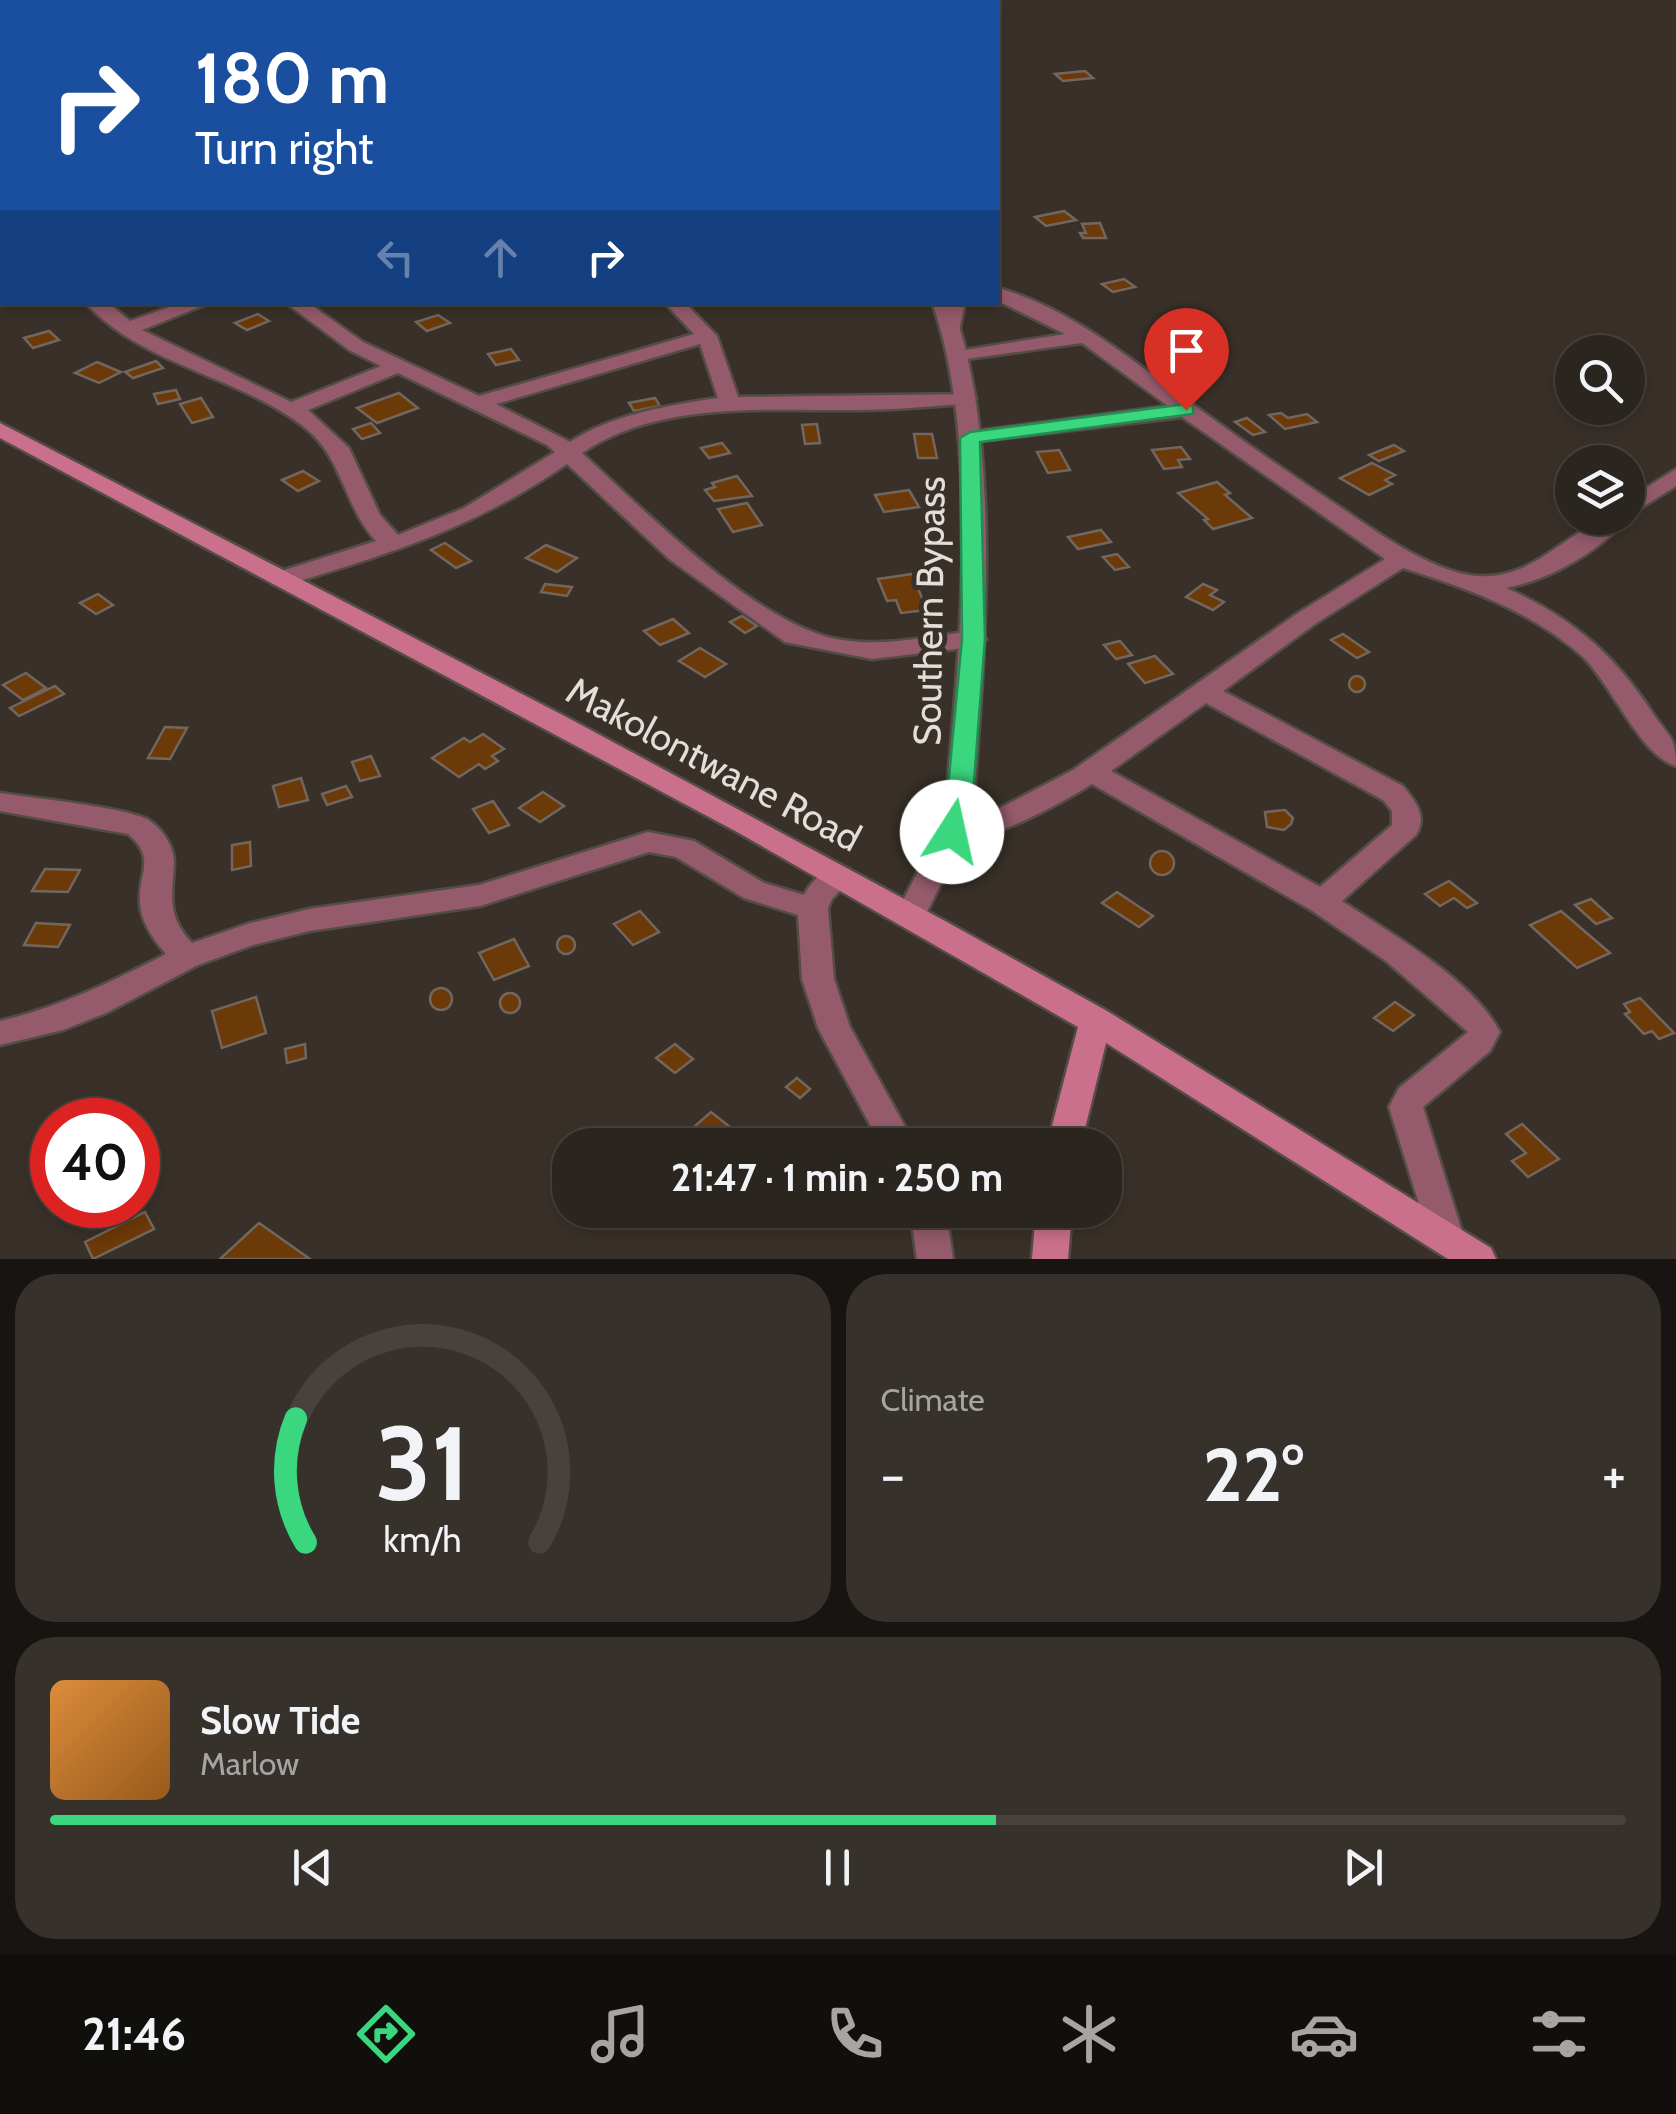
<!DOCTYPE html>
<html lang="en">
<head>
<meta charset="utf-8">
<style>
  :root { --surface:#2b251f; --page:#37312c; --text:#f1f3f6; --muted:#a6a5a4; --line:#47423d; --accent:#3ad77f }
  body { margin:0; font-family:Cabin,sans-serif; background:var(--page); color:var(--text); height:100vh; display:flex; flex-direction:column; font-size:38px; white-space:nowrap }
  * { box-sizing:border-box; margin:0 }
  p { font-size:32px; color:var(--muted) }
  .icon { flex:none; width:55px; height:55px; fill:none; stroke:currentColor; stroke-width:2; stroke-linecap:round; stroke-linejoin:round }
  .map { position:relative; height:1259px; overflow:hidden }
  .details { display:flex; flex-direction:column; gap:15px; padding:15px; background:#181411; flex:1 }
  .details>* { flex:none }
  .banner { position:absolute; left:0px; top:0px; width:1000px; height:305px; box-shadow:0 5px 15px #0003,0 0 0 2px var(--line); background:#1a4fa0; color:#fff; overflow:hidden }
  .tools { position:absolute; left:1555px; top:335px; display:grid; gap:20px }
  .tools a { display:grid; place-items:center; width:90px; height:90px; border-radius:50%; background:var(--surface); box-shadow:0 5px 15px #0003,0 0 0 2px var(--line); font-size:50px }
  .speed { position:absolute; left:30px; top:1098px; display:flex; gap:20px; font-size:50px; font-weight:700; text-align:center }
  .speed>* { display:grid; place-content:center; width:130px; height:130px; border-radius:50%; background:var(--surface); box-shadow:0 5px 15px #0003,0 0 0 2px var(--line); line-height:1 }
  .speed .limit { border:15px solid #d22; background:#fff; color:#111 }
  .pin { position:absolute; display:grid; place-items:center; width:85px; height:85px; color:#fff; margin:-102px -42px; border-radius:50% 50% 50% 0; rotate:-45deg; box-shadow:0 0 10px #0007 }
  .pin .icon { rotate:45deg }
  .me { position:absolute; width:110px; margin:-55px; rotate:10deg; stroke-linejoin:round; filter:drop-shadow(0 0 8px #0008) }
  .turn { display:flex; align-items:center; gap:35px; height:210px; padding:0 30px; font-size:45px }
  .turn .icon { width:130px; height:130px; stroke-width:2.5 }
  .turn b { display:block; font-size:70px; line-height:85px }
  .lanes { display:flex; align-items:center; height:95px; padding:0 30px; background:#0003; justify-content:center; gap:50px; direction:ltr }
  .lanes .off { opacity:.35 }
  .big { font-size:75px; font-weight:700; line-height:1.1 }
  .details .widget { flex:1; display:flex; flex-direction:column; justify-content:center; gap:15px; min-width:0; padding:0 35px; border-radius:40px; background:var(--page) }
  .details .dial { align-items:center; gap:0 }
  .dial svg { height:260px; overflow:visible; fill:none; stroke:var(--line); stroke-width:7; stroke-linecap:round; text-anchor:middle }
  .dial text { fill:var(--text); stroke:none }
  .song { display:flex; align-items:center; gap:30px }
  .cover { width:120px; height:120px; border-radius:15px; background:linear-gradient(135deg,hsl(30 70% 55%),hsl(30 70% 35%)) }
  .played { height:10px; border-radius:5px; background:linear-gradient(90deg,var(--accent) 60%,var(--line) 60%) }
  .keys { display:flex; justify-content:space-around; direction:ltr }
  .heat { display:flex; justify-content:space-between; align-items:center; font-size:55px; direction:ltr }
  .details .tiles { flex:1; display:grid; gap:15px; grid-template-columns:1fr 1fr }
  .widget:last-child { grid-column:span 2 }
  .trip { position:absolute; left:552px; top:1128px; width:570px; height:100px; border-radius:40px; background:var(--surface); box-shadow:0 5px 15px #0003,0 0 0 2px var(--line); font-weight:700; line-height:100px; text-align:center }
  .tab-bar { display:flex; height:160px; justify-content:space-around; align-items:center; background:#110f0c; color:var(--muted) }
  .tab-bar .icon { width:70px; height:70px }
  .tab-bar .selected { color:var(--accent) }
  .tab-bar b { font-size:45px; color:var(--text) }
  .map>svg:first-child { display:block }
  .building { fill:#6c3908; stroke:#72675f; stroke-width:2.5 }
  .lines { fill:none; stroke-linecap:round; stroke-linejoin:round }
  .minor-casing { stroke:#544d45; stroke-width:5 }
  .tertiary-casing { stroke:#544d45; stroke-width:5 }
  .secondary-casing { stroke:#544d45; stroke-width:5 }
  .minor { fill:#955b6c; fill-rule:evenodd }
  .tertiary { fill:#955b6c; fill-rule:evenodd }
  .secondary { fill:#cb708c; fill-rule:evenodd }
  .route { fill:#3ad77f; stroke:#268c53; stroke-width:2.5 }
  .labels { text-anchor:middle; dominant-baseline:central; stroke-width:10; stroke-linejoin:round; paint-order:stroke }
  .street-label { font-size:38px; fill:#e4ded9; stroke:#393129 }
</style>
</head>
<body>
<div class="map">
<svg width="1676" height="1259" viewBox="0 0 1676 1259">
  <rect width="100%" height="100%" fill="#393129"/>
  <g class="building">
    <path d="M1085 71 1093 78 1063 81 1055 74Z"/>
    <path d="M1064 211 1076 220 1046 226 1035 217Z"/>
    <path d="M1100 223 1106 238H1083L1080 233H1086L1082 224Z"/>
    <path d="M1124 279 1135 287 1113 292 1102 284Z"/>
    <path d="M258 314 269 321 247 330 235 323Z"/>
    <path d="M438 315 450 323 427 331 416 322Z"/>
    <path d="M49 331 59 340 33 348 24 338Z"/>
    <path d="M511 349 519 360 496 365 488 354Z"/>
    <path d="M156 361 163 368 133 378 125 372Z"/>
    <path d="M97 362 121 372 99 383 75 373Z"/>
    <path d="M176 390 180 399 158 404 154 394Z"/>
    <path d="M399 393 418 408 377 423 357 408Z"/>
    <path d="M201 398 213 417 192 423 180 404Z"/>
    <path d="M655 398 660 406 634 411 629 403Z"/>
    <path d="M1281 413 1288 418 1307 414 1317 422 1285 429 1269 415Z"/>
    <path d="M1247 418 1265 432 1253 435 1235 422Z"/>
    <path d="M371 423 380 433 362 439 353 429Z"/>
    <path d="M817 424 820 443 805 444 802 425Z"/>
    <path d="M914 434H932L937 458H918Z"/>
    <path d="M722 443 730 453 709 458 701 448Z"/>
    <path d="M1394 445 1404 451 1379 461 1369 455Z"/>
    <path d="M1181 447 1190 459 1178 460 1182 467 1164 469 1152 450Z"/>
    <path d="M1059 450 1070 470 1048 473 1037 452Z"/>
    <path d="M1372 463 1395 475 1385 480 1392 484 1369 495 1340 478Z"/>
    <path d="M303 471 319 481 298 491 282 480Z"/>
    <path d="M737 476 752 496 714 501 705 490 715 487 712 483Z"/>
    <path d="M1217 482 1230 493 1225 495 1252 518 1213 529 1204 520 1208 519 1178 493Z"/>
    <path d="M909 490 919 507 884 512 875 495Z"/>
    <path d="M747 503 762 525 733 532 718 509Z"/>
    <path d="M1101 530 1111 542 1078 549 1068 537Z"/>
    <path d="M445 543 471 561 456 568 431 550Z"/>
    <path d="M546 545 577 558 557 572 526 558Z"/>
    <path d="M1117 554 1129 567 1115 570 1103 557Z"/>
    <path d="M912 574 927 610 901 613 896 600 887 601 878 579Z"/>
    <path d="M545 584 572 587 567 596 541 592Z"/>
    <path d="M1203 584 1217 590 1210 595 1224 602 1213 610 1186 597Z"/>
    <path d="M98 594 113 605 96 614 80 603Z"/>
    <path d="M742 616 757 626 745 633 730 622Z"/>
    <path d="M673 619 689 633 660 645 644 631Z"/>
    <path d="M1343 634 1369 652 1357 658 1331 640Z"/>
    <path d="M1120 641 1132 655 1116 659 1104 645Z"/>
    <path d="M700 648 726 664 705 677 679 661Z"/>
    <path d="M1155 656 1173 674 1145 683 1128 664Z"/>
    <path d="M26 673 46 688 23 700 3 685Z"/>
    <circle cx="1357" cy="684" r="8"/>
    <path d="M55 686 64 694 19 716 10 708Z"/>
    <path d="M165 727 187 728 170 759 148 758Z"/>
    <path d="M483 734 504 749 492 756 498 761 485 769 479 764 459 777 432 758 464 738 470 742Z"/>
    <path d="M371 756 380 776 360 781 352 762Z"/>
    <path d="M301 778 308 800 279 807 273 786Z"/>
    <path d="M346 786 352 797 327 805 322 794Z"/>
    <path d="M543 792 564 806 540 822 519 808Z"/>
    <path d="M493 801 509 825 489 833 473 809Z"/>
    <path d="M1285 810 1293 818 1291 824 1284 830 1267 827 1265 812Z"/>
    <path d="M250 842 251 866 232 870V845Z"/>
    <circle cx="1162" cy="863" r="12"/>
    <path d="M45 869 80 870 68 892 32 891Z"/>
    <path d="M1449 881 1477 903 1467 908 1454 898 1440 906 1425 894Z"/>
    <path d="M1117 892 1153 916 1139 927 1102 903Z"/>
    <path d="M1591 899 1612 918 1596 924 1575 905Z"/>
    <path d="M640 911 659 932 633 945 614 924Z"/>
    <path d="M1561 911 1610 953 1577 968 1530 925Z"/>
    <path d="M36 923 70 925 58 947 24 945Z"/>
    <circle cx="566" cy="945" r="9"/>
    <path d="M514 939 529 966 494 980 479 953Z"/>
    <circle cx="441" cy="999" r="11"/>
    <circle cx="510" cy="1003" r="10"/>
    <path d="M256 997 266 1033 222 1048 212 1011Z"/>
    <path d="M1640 998 1674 1033 1659 1039 1652 1031 1644 1034 1625 1014 1630 1012 1624 1004Z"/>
    <path d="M1395 1002 1414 1015 1393 1031 1374 1018Z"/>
    <path d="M305 1044 306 1058 287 1063 285 1049Z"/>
    <path d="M675 1044 693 1059 675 1073 656 1058Z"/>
    <path d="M797 1078 810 1089 800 1098 786 1087Z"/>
    <path d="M711 1112 730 1127 721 1134 736 1145H673Z"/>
    <path d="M1522 1124 1559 1159 1528 1177 1512 1161 1526 1153 1506 1134Z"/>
    <path d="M145 1212 154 1229 93 1259 85 1242Z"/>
    <path d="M259 1223 310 1259H220Z"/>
  </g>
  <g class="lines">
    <g class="minor-casing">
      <g id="minor">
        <rect x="79" y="0" width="14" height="2"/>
        <path d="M527 0H544L545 2H529Z"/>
        <path d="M866 0H880L881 2H867Z"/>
        <path d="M2 134V146L0 147V135Z"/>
        <path d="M0 250H2V262L0 261Z"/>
        <path d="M998 288C1068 307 1129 358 1187 400 1240 439 1294 477 1349 513 1382 536 1436 573 1477 576 1545 580 1574 514 1628 518 1599 552 1549 580 1506 588 1570 616 1614 654 1652 712 1668 737 1676 735 1676 766 1640 756 1611 683 1582 656 1531 611 1467 588 1403 568L1315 624 1223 691 1403 786C1415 801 1428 816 1416 835L1342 901C1393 935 1472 979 1500 1032L1490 1051 1423 1107 1464 1238 1459 1249 1446 1253 1433 1249 1389 1107 1399 1088 1468 1032 1386 961 1311 910 1092 784C1059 804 981 849 943 838L939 831 943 824 1000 808 1073 770 1298 613 1385 559 1182 417 962 443 959 438 962 433 970 432 1168 406 1082 343 952 361V353L959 351 1065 334 998 301ZM1206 703 1383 800 1392 811V825L1320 887 1111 771Z"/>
        <path d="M85 302H107L130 321 183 302H212L142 330 291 402 381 366 349 350 285 302H307L363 342 479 396 694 334 664 302H684L717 336 738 397 973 394 976 398 966 404C930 406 894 410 859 410 769 411 660 400 582 453 644 510 760 628 842 640 885 647 930 636 973 631L986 639 973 647 872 659 785 642 669 559 567 464C474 528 396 551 290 584H272L269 579 272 574 376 541C344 507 343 457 304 427 238 375 142 366 85 302ZM700 344 718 398C670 405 610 415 570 442L496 404ZM398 373 547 445 555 452 464 508 398 535 380 515 349 448 308 410Z"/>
        <path d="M945 302H965L959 332 952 334 942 328Z"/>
        <path d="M1676 469V486L1628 516V499Z"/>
        <path d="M0 793C32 798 122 807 147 819 162 828 175 847 174 864 172 898 167 916 192 943L247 924 309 909 479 885 648 832 694 841 764 883 804 895C813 878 830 863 849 869L854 876 832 899 828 908 834 979 850 1027 915 1145H881L818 1028 802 979 798 915 744 898 676 857 649 852 480 906 309 931 253 945 198 965 106 1013 63 1030 0 1045V1021C60 1007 111 982 166 954 153 939 141 922 140 903 138 872 157 858 128 834L0 811Z"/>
        <path d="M910 1210H946L953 1259H917Z"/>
      </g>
    </g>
    <g class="tertiary-casing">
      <g id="tertiary">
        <path d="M685 0H700L701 2H687Z"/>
        <path d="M932 302H951C1004 443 984 659 973 809L967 831 922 922 911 925 900 922 896 914 939 831 945 809C959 660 982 444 932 302Z"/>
      </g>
    </g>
    <g class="secondary-casing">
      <g id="secondary">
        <path d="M0 423 572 720 945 921 1107 1011 1491 1248 1496 1259H1448L1106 1043 1081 1145H1047L1078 1027 739 833 0 438Z"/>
        <path d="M1036 1210H1072L1068 1259H1032Z"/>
      </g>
    </g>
    <use href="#minor" class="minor"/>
    <use href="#tertiary" class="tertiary"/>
    <use href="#secondary" class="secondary"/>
  </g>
  <path class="route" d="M1186 404 1193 406V414L980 442 985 639 972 808 962 838H943L939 832 946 808 962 639 960 438 970 432Z"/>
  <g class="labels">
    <g class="street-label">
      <text transform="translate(929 611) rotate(-89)">Southern Bypass</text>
      <text transform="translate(714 764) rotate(28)">Makolontwane Road</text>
    </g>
  </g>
</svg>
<div class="tools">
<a><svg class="icon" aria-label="search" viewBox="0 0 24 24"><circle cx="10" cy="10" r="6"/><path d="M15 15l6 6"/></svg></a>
<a><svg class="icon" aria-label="layers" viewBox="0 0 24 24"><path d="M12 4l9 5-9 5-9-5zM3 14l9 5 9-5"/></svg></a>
</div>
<div class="speed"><div class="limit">40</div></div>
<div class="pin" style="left:1186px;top:410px;background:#d93025"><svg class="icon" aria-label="arrive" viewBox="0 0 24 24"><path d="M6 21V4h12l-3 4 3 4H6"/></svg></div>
<svg class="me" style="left:952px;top:832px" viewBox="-20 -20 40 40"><circle r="19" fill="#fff"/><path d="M0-13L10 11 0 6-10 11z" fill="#3ad77f"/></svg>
<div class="trip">21:47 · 1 min · 250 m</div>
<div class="banner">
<div class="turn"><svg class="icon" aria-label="right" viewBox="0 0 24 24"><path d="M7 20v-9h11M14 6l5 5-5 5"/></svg><div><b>180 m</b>Turn right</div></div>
<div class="lanes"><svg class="icon off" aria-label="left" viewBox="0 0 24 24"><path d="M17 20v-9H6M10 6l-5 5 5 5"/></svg><svg class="icon off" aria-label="ahead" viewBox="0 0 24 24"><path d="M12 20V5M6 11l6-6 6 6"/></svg><svg class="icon" aria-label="right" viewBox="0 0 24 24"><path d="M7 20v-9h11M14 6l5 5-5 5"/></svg></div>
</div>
</div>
<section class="details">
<div class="tiles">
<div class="widget dial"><svg viewBox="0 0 100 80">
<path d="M14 69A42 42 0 1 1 86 69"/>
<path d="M14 69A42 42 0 0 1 11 31" stroke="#3ad77f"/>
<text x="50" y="56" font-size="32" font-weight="700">31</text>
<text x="50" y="72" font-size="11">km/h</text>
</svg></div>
<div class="widget"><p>Climate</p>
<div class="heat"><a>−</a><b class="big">22°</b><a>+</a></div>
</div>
<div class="widget">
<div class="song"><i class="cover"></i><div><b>Slow Tide</b><p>Marlow</p></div></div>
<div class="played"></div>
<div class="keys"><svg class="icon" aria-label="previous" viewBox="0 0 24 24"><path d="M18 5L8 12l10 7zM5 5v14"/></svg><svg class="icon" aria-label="pause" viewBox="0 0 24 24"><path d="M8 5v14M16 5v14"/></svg><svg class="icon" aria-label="next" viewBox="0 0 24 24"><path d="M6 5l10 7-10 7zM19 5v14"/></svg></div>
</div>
</div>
</section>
<nav class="tab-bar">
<b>21:46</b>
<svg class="icon selected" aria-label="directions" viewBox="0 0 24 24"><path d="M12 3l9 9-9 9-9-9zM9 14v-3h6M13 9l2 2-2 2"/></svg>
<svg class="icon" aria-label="music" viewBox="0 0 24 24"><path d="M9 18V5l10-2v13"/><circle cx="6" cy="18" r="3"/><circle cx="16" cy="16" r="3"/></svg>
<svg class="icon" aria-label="phone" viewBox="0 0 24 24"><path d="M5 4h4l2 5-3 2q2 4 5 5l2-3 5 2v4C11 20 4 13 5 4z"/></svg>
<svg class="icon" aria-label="climate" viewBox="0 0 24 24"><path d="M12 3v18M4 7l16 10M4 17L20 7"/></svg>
<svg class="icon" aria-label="car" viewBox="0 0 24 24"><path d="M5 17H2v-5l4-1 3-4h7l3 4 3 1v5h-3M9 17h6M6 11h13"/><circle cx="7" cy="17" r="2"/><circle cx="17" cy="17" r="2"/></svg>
<svg class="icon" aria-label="filters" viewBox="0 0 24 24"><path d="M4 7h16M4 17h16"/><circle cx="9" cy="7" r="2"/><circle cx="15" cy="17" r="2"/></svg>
</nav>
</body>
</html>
